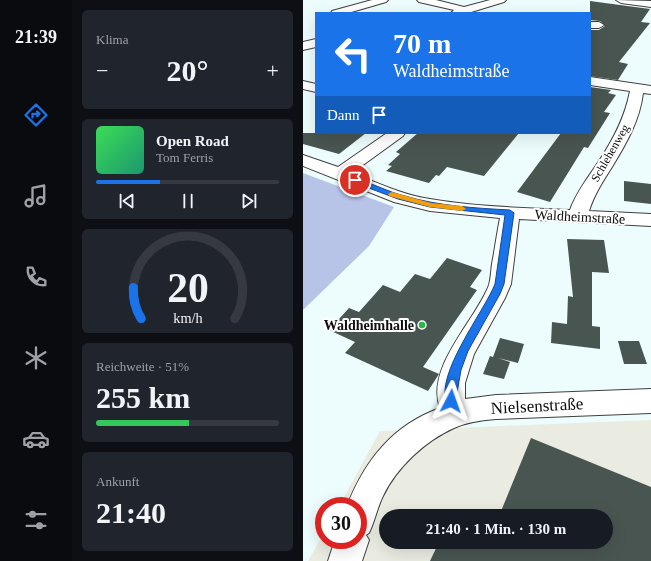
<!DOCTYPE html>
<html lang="de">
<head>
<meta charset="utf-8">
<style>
  :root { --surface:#171b24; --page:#20242c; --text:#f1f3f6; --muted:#9ea1a6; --line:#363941; --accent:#1a73e8 }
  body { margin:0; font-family:Georgia,serif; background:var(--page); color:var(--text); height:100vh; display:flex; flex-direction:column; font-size:15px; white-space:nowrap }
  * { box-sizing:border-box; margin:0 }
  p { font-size:13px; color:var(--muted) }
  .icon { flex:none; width:22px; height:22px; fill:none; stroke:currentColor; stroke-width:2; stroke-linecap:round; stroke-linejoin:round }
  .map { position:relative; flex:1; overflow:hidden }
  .side { display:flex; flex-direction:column; gap:10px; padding:10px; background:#0d0f14; width:231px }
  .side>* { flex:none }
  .guide { position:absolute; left:12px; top:12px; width:276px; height:122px; border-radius:0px; box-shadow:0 4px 16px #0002; background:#1a73e8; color:#fff; overflow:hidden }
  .speed { position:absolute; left:12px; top:497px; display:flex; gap:8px; font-size:20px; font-weight:700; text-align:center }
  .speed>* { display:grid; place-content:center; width:52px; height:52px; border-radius:50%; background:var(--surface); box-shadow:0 4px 16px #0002; line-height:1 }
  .speed .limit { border:6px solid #d22; background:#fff; color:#111 }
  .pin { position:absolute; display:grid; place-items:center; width:34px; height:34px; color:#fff; margin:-17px; border:2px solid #fff; border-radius:50%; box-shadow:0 1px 4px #0007 }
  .me { position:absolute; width:44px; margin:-22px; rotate:4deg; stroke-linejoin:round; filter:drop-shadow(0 0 3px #0008) }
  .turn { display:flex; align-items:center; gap:14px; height:84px; padding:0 12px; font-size:18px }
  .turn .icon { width:52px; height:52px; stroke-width:2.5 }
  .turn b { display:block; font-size:28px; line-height:34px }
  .then { display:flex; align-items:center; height:38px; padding:0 12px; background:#0003; gap:8px; font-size:15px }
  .big { font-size:30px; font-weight:800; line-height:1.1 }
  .side .tile { flex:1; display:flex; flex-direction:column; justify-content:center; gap:6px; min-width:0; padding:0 14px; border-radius:6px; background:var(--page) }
  .side .dial { align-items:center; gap:0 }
  .dial svg { height:104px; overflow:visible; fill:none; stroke:var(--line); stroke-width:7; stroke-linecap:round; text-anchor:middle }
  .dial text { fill:var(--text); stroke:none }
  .song { display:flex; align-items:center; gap:12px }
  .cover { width:48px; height:48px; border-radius:6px; background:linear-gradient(135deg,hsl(130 70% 55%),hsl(160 70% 35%)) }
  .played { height:4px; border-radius:2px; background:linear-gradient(90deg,var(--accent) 35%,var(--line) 35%) }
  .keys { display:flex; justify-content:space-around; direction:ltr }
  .heat { display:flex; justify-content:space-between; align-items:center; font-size:22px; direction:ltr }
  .charge { height:6px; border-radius:3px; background:linear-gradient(90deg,#34c759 51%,var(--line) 0) }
  .trip { position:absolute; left:76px; top:509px; width:234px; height:40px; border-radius:20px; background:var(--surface); box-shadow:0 4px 16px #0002; font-weight:800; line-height:40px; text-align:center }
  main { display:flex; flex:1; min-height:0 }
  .tab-bar { display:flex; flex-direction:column; width:72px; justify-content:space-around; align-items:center; background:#090b0e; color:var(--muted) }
  .tab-bar .icon { width:28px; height:28px }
  .tab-bar .on { color:var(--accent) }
  .tab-bar b { font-size:18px; color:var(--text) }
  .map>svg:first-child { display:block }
  .industrial { fill:#eaebe1; fill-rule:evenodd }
  .green { fill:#b8c4e7 }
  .building { fill:#495551 }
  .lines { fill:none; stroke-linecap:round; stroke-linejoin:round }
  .minor-casing { stroke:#3f3f3f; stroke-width:2 }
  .minor { fill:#fff; fill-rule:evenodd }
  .route { fill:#1a73e8; stroke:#114b97 }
  .slow { fill:#f59e0b }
  .poi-dot { fill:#29b846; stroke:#fff; stroke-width:1.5 }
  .labels { text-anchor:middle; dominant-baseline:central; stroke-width:4; stroke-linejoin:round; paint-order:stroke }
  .far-street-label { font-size:12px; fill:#0c0c0c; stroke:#fff }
  .street-label { font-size:14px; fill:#0c0c0c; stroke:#fff }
  .poi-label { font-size:14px; font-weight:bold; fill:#0c0c0c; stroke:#fff; text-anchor:end }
  .near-street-label { font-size:17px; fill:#0c0c0c; stroke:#fff }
</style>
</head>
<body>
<main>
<nav class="tab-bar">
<b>21:39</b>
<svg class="icon on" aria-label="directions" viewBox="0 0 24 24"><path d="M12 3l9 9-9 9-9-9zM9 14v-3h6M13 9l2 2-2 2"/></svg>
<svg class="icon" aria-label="music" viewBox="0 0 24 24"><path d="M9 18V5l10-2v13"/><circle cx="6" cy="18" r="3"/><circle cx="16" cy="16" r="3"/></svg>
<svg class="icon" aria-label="phone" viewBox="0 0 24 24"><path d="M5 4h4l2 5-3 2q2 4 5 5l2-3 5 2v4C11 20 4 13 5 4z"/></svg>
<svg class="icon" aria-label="climate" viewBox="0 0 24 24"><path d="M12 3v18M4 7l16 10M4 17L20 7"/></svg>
<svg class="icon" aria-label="car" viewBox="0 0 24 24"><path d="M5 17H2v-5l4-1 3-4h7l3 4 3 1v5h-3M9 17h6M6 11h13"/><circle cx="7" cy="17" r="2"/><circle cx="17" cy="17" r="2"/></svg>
<svg class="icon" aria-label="filters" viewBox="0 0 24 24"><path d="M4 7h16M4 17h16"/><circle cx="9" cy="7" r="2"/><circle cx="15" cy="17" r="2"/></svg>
</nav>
<section class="side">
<div class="tile"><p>Klima</p>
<div class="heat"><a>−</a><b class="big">20°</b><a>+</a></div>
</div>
<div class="tile">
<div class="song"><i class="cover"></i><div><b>Open Road</b><p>Tom Ferris</p></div></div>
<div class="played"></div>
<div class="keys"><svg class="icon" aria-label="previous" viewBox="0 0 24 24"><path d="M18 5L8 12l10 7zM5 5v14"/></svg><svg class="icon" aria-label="pause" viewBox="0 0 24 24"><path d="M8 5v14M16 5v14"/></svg><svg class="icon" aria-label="next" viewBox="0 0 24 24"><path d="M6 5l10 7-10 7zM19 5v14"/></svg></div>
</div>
<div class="tile dial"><svg viewBox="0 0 100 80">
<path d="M14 69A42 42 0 1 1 86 69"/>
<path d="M14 69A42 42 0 0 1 8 45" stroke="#1a73e8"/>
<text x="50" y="56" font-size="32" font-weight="700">20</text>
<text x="50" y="72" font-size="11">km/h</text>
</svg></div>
<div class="tile"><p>Reichweite · 51%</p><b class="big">255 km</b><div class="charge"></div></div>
<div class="tile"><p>Ankunft</p><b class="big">21:40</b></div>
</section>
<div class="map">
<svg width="348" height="561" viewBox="0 0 348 561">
  <rect width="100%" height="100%" fill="#edfdfe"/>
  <path class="industrial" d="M348 420V561H5L21 533V540H55V506H36L77 431ZM83 516H303V542H83Z"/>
  <path class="green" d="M0 173 91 207 66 246 0 310Z"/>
  <g class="building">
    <path d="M287 1 347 9 338 22 347 23 316 62 325 64 315 80 287 76V30H296L302 26 297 21 287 20Z"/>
    <path d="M287 87 308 90 305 93 313 95 301 112 307 113 285 148 281 147 247 202 214 192 258 133H287Z"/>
    <path d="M0 133H63L36 154 0 144Z"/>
    <path d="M115 133H216L181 176 144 167 136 176 133 175 126 183 83 171 89 166 85 165 97 154 93 152Z"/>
    <path d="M321 181 348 184V204L321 201Z"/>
    <path d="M264 239 301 240 306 273 289 272V326L297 327V349L248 343 249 322 264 324 265 296 270 297Z"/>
    <path d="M144 258 179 270 167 287 174 290 120 367 136 374 125 391 42 353 52 342 26 330 46 308 56 312 80 285 97 292 112 274 127 279Z"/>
    <path d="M197 338 221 344 215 363 195 358 207 362 201 379 180 374 187 356 190 357Z"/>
    <path d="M315 341H336L344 364H321Z"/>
    <path d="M228 438 348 487V561H127L136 542H303V516H196Z"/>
  </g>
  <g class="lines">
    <g class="minor-casing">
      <g id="minor">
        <path d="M69 0H85L83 2 45 13H28L29 11Z"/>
        <path d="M114 0H133L161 7 187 0H203L201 2 165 13H148L151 10 116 2Z"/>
        <path d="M313 0 348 1V7L318 3Z"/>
        <path d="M287 22H296L301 25 296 28H287Z"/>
        <path d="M13 39V47L0 50V42Z"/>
        <path d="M287 77 348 86V94L340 93C337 120 323 144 309 167 300 181 291 195 286 211L348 214V226L216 219 208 284 202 298 171 354 162 383V399L193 395 348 389V413L193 419C179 420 164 422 151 428 122 441 94 467 80 496 74 508 72 521 66 533L63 535 66 540 59 561H25L32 540H55V506H44C62 460 90 425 137 408 122 367 173 320 186 285 188 278 188 270 189 264 192 248 194 233 197 218L127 211 91 202 0 166V155L35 167 84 133H102L100 136 49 173C75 183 100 195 127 199 173 207 221 208 267 210 273 193 284 179 294 164 309 142 322 118 327 91L287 85Z"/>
        <path d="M0 81 13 84V92L0 89Z"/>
      </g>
    </g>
    <use href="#minor" class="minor"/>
  </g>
  <path class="route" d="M52 178C69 183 85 192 102 196 136 206 171 208 207 210L211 213 201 284 197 294 165 351 158 370 152 404 148 406 144 404C131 375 181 312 192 284L202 215 127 207 95 199 50 182 49 180Z"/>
  <path class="slow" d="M89 192 128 203 159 206 163 209 159 211 127 207 86 196 85 194Z"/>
  <circle class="poi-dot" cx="119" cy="325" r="4"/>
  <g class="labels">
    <g class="far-street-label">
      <text transform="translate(307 153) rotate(-60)">Schlehenweg</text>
    </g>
    <g class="street-label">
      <text transform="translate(277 217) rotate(3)">Waldheimstraße</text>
    </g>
    <g class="poi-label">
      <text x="111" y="325">Waldheimhalle</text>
    </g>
    <g class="near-street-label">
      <text transform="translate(234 406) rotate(-3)">Nielsenstraße</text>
    </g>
  </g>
</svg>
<div class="speed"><div class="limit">30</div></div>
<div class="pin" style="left:52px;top:180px;background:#d93025"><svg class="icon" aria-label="arrive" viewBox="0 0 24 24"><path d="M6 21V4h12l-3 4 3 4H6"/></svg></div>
<svg class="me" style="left:148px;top:401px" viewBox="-20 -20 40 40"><path d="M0-17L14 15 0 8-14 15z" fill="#1a73e8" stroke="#fff" stroke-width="4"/></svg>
<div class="trip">21:40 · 1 Min. · 130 m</div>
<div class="guide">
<div class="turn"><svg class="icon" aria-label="left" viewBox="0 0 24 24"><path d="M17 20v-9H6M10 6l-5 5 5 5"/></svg><div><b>70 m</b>Waldheimstraße</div></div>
<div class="then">Dann<svg class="icon" aria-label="arrive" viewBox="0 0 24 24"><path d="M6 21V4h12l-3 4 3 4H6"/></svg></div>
</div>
</div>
</main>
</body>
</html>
